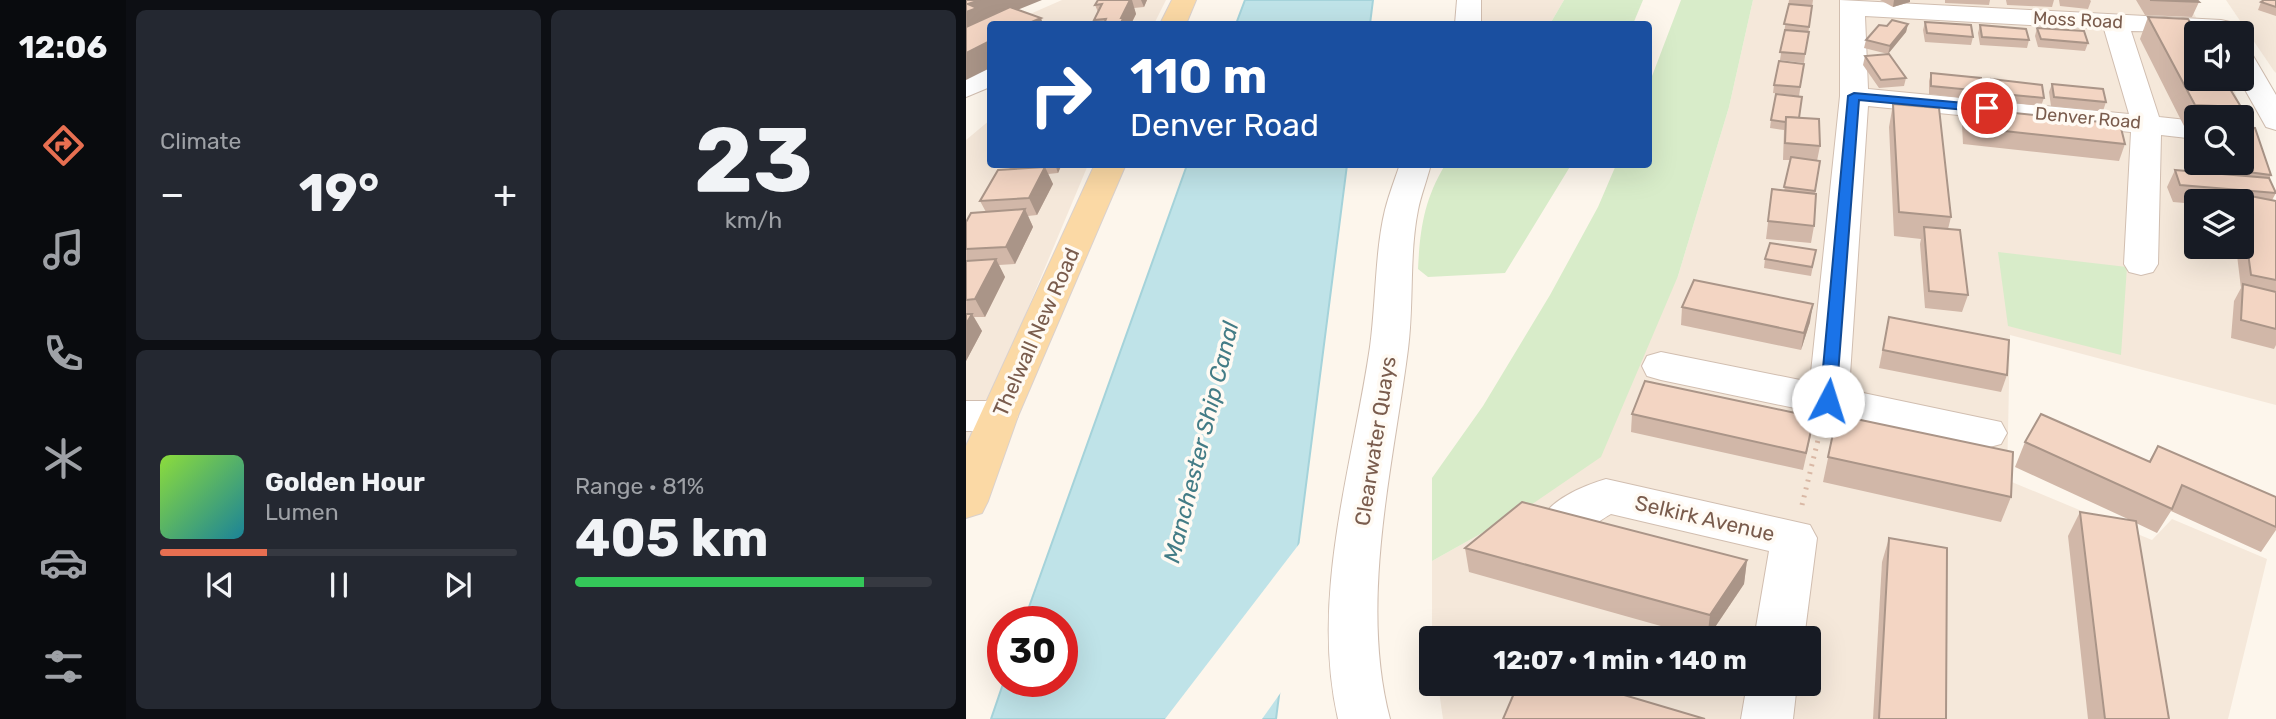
<!DOCTYPE html>
<html lang="en">
<head>
<meta charset="utf-8">
<style>
  :root { --surface:#171b24; --page:#242831; --text:#f1f3f6; --muted:#9ea1a6; --line:#363941; --accent:#e76f51 }
  body { margin:0; font-family:Rubik,sans-serif; background:var(--page); color:var(--text); height:100vh; display:flex; flex-direction:column; font-size:26px; white-space:nowrap }
  * { box-sizing:border-box; margin:0 }
  p { font-size:23px; color:var(--muted) }
  .icon { flex:none; width:38px; height:38px; fill:none; stroke:currentColor; stroke-width:2; stroke-linecap:round; stroke-linejoin:round }
  .map { position:relative; flex:1; overflow:hidden }
  .details { display:flex; flex-direction:column; gap:10px; padding:10px; background:#0d0f14; width:840px }
  .details>* { flex:none }
  .hud { position:absolute; left:21px; top:21px; width:665px; height:147px; border-radius:7px; box-shadow:0 7px 28px #0002; background:#1a4fa0; color:#fff; overflow:hidden }
  .buttons { position:absolute; left:1218px; top:21px; display:grid; gap:14px }
  .buttons a { display:grid; place-items:center; width:70px; height:70px; border-radius:7px; background:var(--surface); box-shadow:0 7px 28px #0002; font-size:35px }
  .speed { position:absolute; left:21px; top:606px; display:flex; gap:14px; font-size:35px; font-weight:700; text-align:center }
  .speed>* { display:grid; place-content:center; width:91px; height:91px; border-radius:50%; background:var(--surface); box-shadow:0 7px 28px #0002; line-height:1 }
  .speed .limit { border:10px solid #d22; background:#fff; color:#111 }
  .pin { position:absolute; display:grid; place-items:center; width:60px; height:60px; color:#fff; margin:-30px; border:4px solid #fff; border-radius:50%; box-shadow:0 2px 7px #0007 }
  .me { position:absolute; width:77px; margin:-38px; rotate:5deg; stroke-linejoin:round; filter:drop-shadow(0 0 5px #0008) }
  .turn { display:flex; align-items:center; gap:24px; height:147px; padding:0 28px; font-size:32px }
  .turn .icon { width:91px; height:91px; stroke-width:2.5 }
  .turn b { display:block; font-size:49px; line-height:60px }
  .big { font-size:52px; font-weight:700; line-height:1.1 }
  .details .card { flex:1; display:flex; flex-direction:column; justify-content:center; gap:10px; min-width:0; padding:0 24px; border-radius:10px; background:var(--page) }
  .details .dial { align-items:center; gap:0 }
  .dial b { font-size:91px; line-height:1 }
  .song { display:flex; align-items:center; gap:21px }
  .cover { width:84px; height:84px; border-radius:10px; background:linear-gradient(135deg,hsl(90 70% 55%),hsl(190 70% 35%)) }
  .played { height:7px; border-radius:4px; background:linear-gradient(90deg,var(--accent) 30%,var(--line) 30%) }
  .keys { display:flex; justify-content:space-around; direction:ltr }
  .heat { display:flex; justify-content:space-between; align-items:center; font-size:38px; direction:ltr }
  .charge { height:10px; border-radius:5px; background:linear-gradient(90deg,#34c759 81%,var(--line) 0) }
  .details .tiles { flex:1; display:grid; gap:10px; grid-template-columns:repeat(2,1fr) }
  .trip { position:absolute; left:453px; top:626px; width:402px; height:70px; border-radius:7px; background:var(--surface); box-shadow:0 7px 28px #0002; font-weight:700; line-height:70px; text-align:center }
  main { display:flex; flex:1; min-height:0 }
  .tabs { display:flex; flex-direction:column; width:126px; justify-content:space-around; align-items:center; background:#090b0e; color:var(--muted) }
  .tabs .icon { width:49px; height:49px }
  .tabs .on { color:var(--accent) }
  .tabs b { font-size:32px; color:var(--text) }
  .map>svg:first-child { display:block }
  .residential { fill:#f5e8da; fill-rule:evenodd }
  .green { fill:#d8ecc9 }
  .water { fill:#bfe3e8; stroke:#a5d3da; stroke-width:2 }
  .pier { fill:#fdf6ec }
  .lines { fill:none; stroke-linecap:round; stroke-linejoin:round }
  .minor-casing { stroke:#d1beb0; stroke-width:2 }
  .major-casing { stroke:#dad1cd; stroke-width:2 }
  .path { stroke:#d9b8a5; stroke-width:5; stroke-dasharray:2 6; stroke-linecap:butt }
  .minor { fill:#fff; fill-rule:evenodd }
  .major { fill:#fbd9a5; fill-rule:evenodd }
  .wall { fill:#d1b7a8 }
  .shaded-wall { fill:#aa9588 }
  .building { fill:#f3d5c3; stroke:#aa9588; stroke-width:2 }
  .route { fill:#1a73e8; stroke:#114b97; stroke-width:2 }
  .labels { text-anchor:middle; dominant-baseline:central; stroke-width:7; stroke-linejoin:round; paint-order:stroke }
  .far-street-label { font-size:18px; fill:#7a5c4d; stroke:#fffaf3 }
  .street-label { font-size:21px; fill:#7a5c4d; stroke:#fffaf3 }
  .water-label { font-size:23px; font-style:italic; fill:#437c86; stroke:#fffaf3 }
</style>
</head>
<body>
<main>
<nav class="tabs">
<b>12:06</b>
<svg class="icon on" aria-label="directions" viewBox="0 0 24 24"><path d="M12 3l9 9-9 9-9-9zM9 14v-3h6M13 9l2 2-2 2"/></svg>
<svg class="icon" aria-label="music" viewBox="0 0 24 24"><path d="M9 18V5l10-2v13"/><circle cx="6" cy="18" r="3"/><circle cx="16" cy="16" r="3"/></svg>
<svg class="icon" aria-label="phone" viewBox="0 0 24 24"><path d="M5 4h4l2 5-3 2q2 4 5 5l2-3 5 2v4C11 20 4 13 5 4z"/></svg>
<svg class="icon" aria-label="climate" viewBox="0 0 24 24"><path d="M12 3v18M4 7l16 10M4 17L20 7"/></svg>
<svg class="icon" aria-label="car" viewBox="0 0 24 24"><path d="M5 17H2v-5l4-1 3-4h7l3 4 3 1v5h-3M9 17h6M6 11h13"/><circle cx="7" cy="17" r="2"/><circle cx="17" cy="17" r="2"/></svg>
<svg class="icon" aria-label="filters" viewBox="0 0 24 24"><path d="M4 7h16M4 17h16"/><circle cx="9" cy="7" r="2"/><circle cx="15" cy="17" r="2"/></svg>
</nav>
<section class="details">
<div class="tiles">
<div class="card"><p>Climate</p>
<div class="heat"><a>−</a><b class="big">19°</b><a>+</a></div>
</div>
<div class="card dial"><b>23</b><p>km/h</p></div>
<div class="card">
<div class="song"><i class="cover"></i><div><b>Golden Hour</b><p>Lumen</p></div></div>
<div class="played"></div>
<div class="keys"><svg class="icon" aria-label="previous" viewBox="0 0 24 24"><path d="M18 5L8 12l10 7zM5 5v14"/></svg><svg class="icon" aria-label="pause" viewBox="0 0 24 24"><path d="M8 5v14M16 5v14"/></svg><svg class="icon" aria-label="next" viewBox="0 0 24 24"><path d="M6 5l10 7-10 7zM19 5v14"/></svg></div>
</div>
<div class="card"><p>Range · 81%</p><b class="big">405 km</b><div class="charge"></div></div>
</div>
</section>
<div class="map">
<svg width="1310" height="719" viewBox="0 0 1310 719">
  <rect width="100%" height="100%" fill="#fdf6ec"/>
  <g class="residential">
    <path d="M96 0H200L188 24H88L55 18Z"/>
    <path d="M513 0H598L584 24H513Z"/>
    <path d="M787 0H1220L1239 33H1230V79H1264L1304 185 1310 209V405L1044 335 1041 480 1186 540 1206 519 1301 559 1262 719H477L472 684H844V639H466V561L559 509 712 276 763 107ZM1230 117H1276V163H1230ZM1230 201H1276V247H1230Z"/>
    <path d="M1260 0H1310V73L1308 71Z"/>
    <path d="M24 120V164L122 165 0 456V140Z"/>
  </g>
  <g class="green">
    <path d="M598 0H677L667 24H584Z"/>
    <path d="M715 0H787L763 107 712 276 635 457 559 509 466 561V478L517 406 584 295 632 207 650 165 682 164 683 84Z"/>
    <path d="M479 165V164L605 165 539 273 462 277 452 269C454 229 458 200 479 165Z"/>
    <path d="M1032 252 1161 267 1155 355 1042 326Z"/>
  </g>
  <g class="water">
    <path d="M279 0H407L404 24H270Z"/>
    <path d="M221 165H381L310 719H25L38 681H96V621H58Z"/>
  </g>
  <path class="pier" d="M337 539 318 688 296 719H199Z"/>
  <g class="lines">
    <g class="minor-casing">
      <g id="minor">
        <path d="M491 0H515V24H489Z"/>
        <path d="M874 0 1255 20 1264 22 1268 28 1264 33 1165 31 1193 117 1230 121V139L1195 135 1192 264 1187 272 1175 275 1163 272 1158 264 1165 132 902 106 883 390 1035 422 1041 433 1035 444 1020 448 695 380 681 376 676 366 681 356 695 352 844 382 874 96ZM899 16 1138 29 1163 114 902 89Z"/>
        <path d="M1276 52 1286 54 1310 95V130L1300 127 1273 79H1276Z"/>
        <path d="M24 68V87L0 97V78Z"/>
        <path d="M434 164H465C461 180 455 195 452 210 443 255 448 303 442 349 427 467 393 602 424 719H372C344 596 386 469 404 347 410 303 409 251 419 210 423 194 429 179 434 164Z"/>
        <path d="M0 401H32L46 405 52 416 46 427 32 431H0Z"/>
        <path d="M640 479 844 525 851 538 838 639H788L803 551 645 514C621 528 608 543 580 534L574 521C585 499 617 486 640 479Z"/>
        <path d="M781 684H831L827 719H775Z"/>
      </g>
    </g>
    <g class="major-casing">
      <g id="major">
        <path d="M206 0H230L220 24H194Z"/>
        <path d="M129 164H160L52 416 22 501 16 513 0 518V446Z"/>
      </g>
    </g>
    <path class="path" d="M836 505 854 432"/>
    <use href="#minor" class="minor"/>
    <use href="#major" class="major"/>
  </g>
  <g class="wall">
    <path d="M132 0H181L178 7 168 8 170 14 165 24H129L128 20 132 12 129 5Z"/>
    <path d="M823 0H847L838 63 814 60Z"/>
    <path d="M914 0H944V2L927 7Z"/>
    <path d="M979 0H1024L1023 5 979 3Z"/>
    <path d="M1040 0H1088L1086 7 1041 5Z"/>
    <path d="M1093 0H1124L1125 1 1122 9 1094 6Z"/>
    <path d="M1170 0H1231L1233 2 1226 17 1179 15Z"/>
    <path d="M1310 0V16L1292 10 1295 2Z"/>
    <path d="M1182 17 1275 107 1271 117H1230V128H1219L1174 39Z"/>
    <path d="M959 22 1007 37 1005 45 959 42 957 30Z"/>
    <path d="M942 24 940 32 922 54 940 78 938 86 913 88 897 65 899 56 922 54 898 48 900 40 921 26Z"/>
    <path d="M1014 25 1063 40 1061 48 1014 45 1012 33Z"/>
    <path d="M1071 28 1122 43 1119 51 1072 47 1069 36Z"/>
    <path d="M838 64 833 96 807 93 808 85Z"/>
    <path d="M965 73 1016 91 1014 100 963 94V81Z"/>
    <path d="M1025 79 1078 98 1075 106 1024 101 1023 88Z"/>
    <path d="M1086 84 1140 102 1137 111 1085 106 1083 92Z"/>
    <path d="M927 104 985 217 982 229 1002 295 996 312 959 308 954 244 955 239 928 236 923 127Z"/>
    <path d="M1000 108 1159 144 1153 161 997 144 996 125Z"/>
    <path d="M833 118 854 146 851 161H854L849 194 848 226 845 243 800 239 806 189 818 191 824 160H817L818 130 804 128 805 120Z"/>
    <path d="M1244 163H1276L1305 175 1303 179 1310 193 1306 200 1310 201V345L1308 349 1265 338 1268 301 1275 288 1270 247H1276V201H1230V204L1207 202 1201 187 1209 170 1247 173Z"/>
    <path d="M41 164H96L92 173 82 174 87 184 71 215 62 216 67 227 49 264 33 265 39 277 19 317H8L16 331 0 361V222L20 212 14 201 44 169Z"/>
    <path d="M850 250 845 276 798 268 799 259Z"/>
    <path d="M716 307 844 322 835 350 715 325Z"/>
    <path d="M923 317 1041 375 1035 392 913 368Z"/>
    <path d="M666 414 845 435 837 470 665 432Z"/>
    <path d="M871 415 1045 497 1035 522 857 482Z"/>
    <path d="M1059 442 1183 461 1192 446 1310 497V530L1295 552 1205 511 1191 533 1170 523 1203 719H1122L1102 536 1114 512 1164 520 1049 467Z"/>
    <path d="M923 538 980 719H907L916 562Z"/>
    <path d="M499 548 781 560 778 584 741 639 503 572Z"/>
  </g>
  <g class="shaded-wall">
    <path d="M14 0H76L17 24 0 38V12L2 4Z"/>
    <path d="M164 0H166L170 14 165 24H155V18Z"/>
    <path d="M175 0H181L178 7Z"/>
    <path d="M928 0H944V2L927 7Z"/>
    <path d="M75 18 77 24H61Z"/>
    <path d="M942 24 940 32 922 54 924 46Z"/>
    <path d="M24 41V68L0 80V53Z"/>
    <path d="M89 164H96L92 173Z"/>
    <path d="M79 167 87 184 71 215 63 198Z"/>
    <path d="M59 209 67 227 49 264 40 247Z"/>
    <path d="M30 259 39 277 19 317 9 299Z"/>
    <path d="M847 304 844 322 835 350 838 333Z"/>
    <path d="M6 314 16 331 0 361V324Z"/>
    <path d="M781 560 778 584 741 639 744 615Z"/>
  </g>
  <g class="building">
    <path d="M0 0H14L2 4 11 8 0 12Z"/>
    <path d="M132 0H164L155 18H157L155 23 138 24 140 19 128 20 136 4 129 5Z"/>
    <path d="M1184 0H1231L1233 2Z"/>
    <path d="M1298 0H1310V7L1295 2Z"/>
    <path d="M823 4 846 6 843 27 818 24Z"/>
    <path d="M44 7 75 18 61 24H24V41L0 53V27Z"/>
    <path d="M1182 17 1222 19 1231 33 1230 79H1258L1275 107 1229 105Z"/>
    <path d="M926 20 942 24 924 46 900 40 913 25 921 26Z"/>
    <path d="M959 22 1005 25 1007 37 961 33Z"/>
    <path d="M1014 25 1060 29 1063 40 1016 37Z"/>
    <path d="M1071 28 1118 31 1122 43 1075 39Z"/>
    <path d="M819 30 843 32 839 54 814 52Z"/>
    <path d="M923 54 940 78 915 80 899 56Z"/>
    <path d="M813 61 838 64 834 87 808 85Z"/>
    <path d="M965 73 1015 78 1016 91 965 86Z"/>
    <path d="M1025 79 1076 85 1078 98 1026 93Z"/>
    <path d="M1086 84 1137 89 1140 102 1088 97Z"/>
    <path d="M810 94 836 97 833 118 820 117V122L805 120Z"/>
    <path d="M927 104 973 108 985 217 933 212Z"/>
    <path d="M1000 108 1154 124 1159 144 1002 127Z"/>
    <path d="M820 117 853 119 854 146 819 143Z"/>
    <path d="M1276 127 1289 128 1305 175 1259 169 1257 163H1276Z"/>
    <path d="M825 157 854 161 849 191 818 187Z"/>
    <path d="M79 167 63 198 14 201 32 170Z"/>
    <path d="M1209 170 1303 178 1310 193 1214 185Z"/>
    <path d="M806 189 850 194 848 226 802 221Z"/>
    <path d="M1274 194 1310 201V280L1285 275Z"/>
    <path d="M59 209 40 247 0 249V222L5 213Z"/>
    <path d="M958 227 994 230 1002 295 963 291Z"/>
    <path d="M804 243 850 250 846 267 799 259Z"/>
    <path d="M30 259 9 299 0 300V261Z"/>
    <path d="M728 280 847 304 838 333 716 307Z"/>
    <path d="M1277 284 1310 292V329L1275 320Z"/>
    <path d="M0 314H6L0 324Z"/>
    <path d="M923 317 1043 340 1041 375 917 350Z"/>
    <path d="M679 381 848 417 840 453 666 414Z"/>
    <path d="M1075 414 1184 462 1192 446 1310 497V527L1216 485 1206 509 1059 442Z"/>
    <path d="M871 415 1047 452 1045 497 862 457Z"/>
    <path d="M556 502 781 560 744 615 499 548Z"/>
    <path d="M1114 512 1170 521 1203 719H1139Z"/>
    <path d="M923 538 981 548 980 719H913Z"/>
    <path d="M552 684H621L739 719H537Z"/>
  </g>
  <path class="route" d="M888 93 1021 105 1027 108 1021 112 893 100 870 401 862 407 854 401 882 96Z"/>
  <g class="labels">
    <g class="far-street-label">
      <text transform="translate(1112 20) rotate(3)">Moss Road</text>
      <text transform="translate(1122 118) rotate(5)">Denver Road</text>
    </g>
    <g class="street-label">
      <text transform="translate(70 332) rotate(-66)">Thelwall New Road</text>
      <text transform="translate(409 441) rotate(-81)">Clearwater Quays</text>
      <text transform="translate(739 518) rotate(13)">Selkirk Avenue</text>
    </g>
    <g class="water-label">
      <text transform="translate(235 442) rotate(-76)">Manchester Ship Canal</text>
    </g>
  </g>
</svg>
<div class="buttons">
<a><svg class="icon" aria-label="sound" viewBox="0 0 24 24"><path d="M4 9h4l5-4v14l-5-4H4zM17 9q2 3 0 6"/></svg></a>
<a><svg class="icon" aria-label="search" viewBox="0 0 24 24"><circle cx="10" cy="10" r="6"/><path d="M15 15l6 6"/></svg></a>
<a><svg class="icon" aria-label="layers" viewBox="0 0 24 24"><path d="M12 4l9 5-9 5-9-5zM3 14l9 5 9-5"/></svg></a>
</div>
<div class="speed"><div class="limit">30</div></div>
<div class="pin" style="left:1021px;top:108px;background:#d93025"><svg class="icon" aria-label="arrive" viewBox="0 0 24 24"><path d="M6 21V4h12l-3 4 3 4H6"/></svg></div>
<svg class="me" style="left:862px;top:401px" viewBox="-20 -20 40 40"><circle r="19" fill="#fff"/><path d="M0-13L10 11 0 6-10 11z" fill="#1a73e8"/></svg>
<div class="trip">12:07 · 1 min · 140 m</div>
<div class="hud">
<div class="turn"><svg class="icon" aria-label="right" viewBox="0 0 24 24"><path d="M7 20v-9h11M14 6l5 5-5 5"/></svg><div><b>110 m</b>Denver Road</div></div>
</div>
</div>
</main>
</body>
</html>
